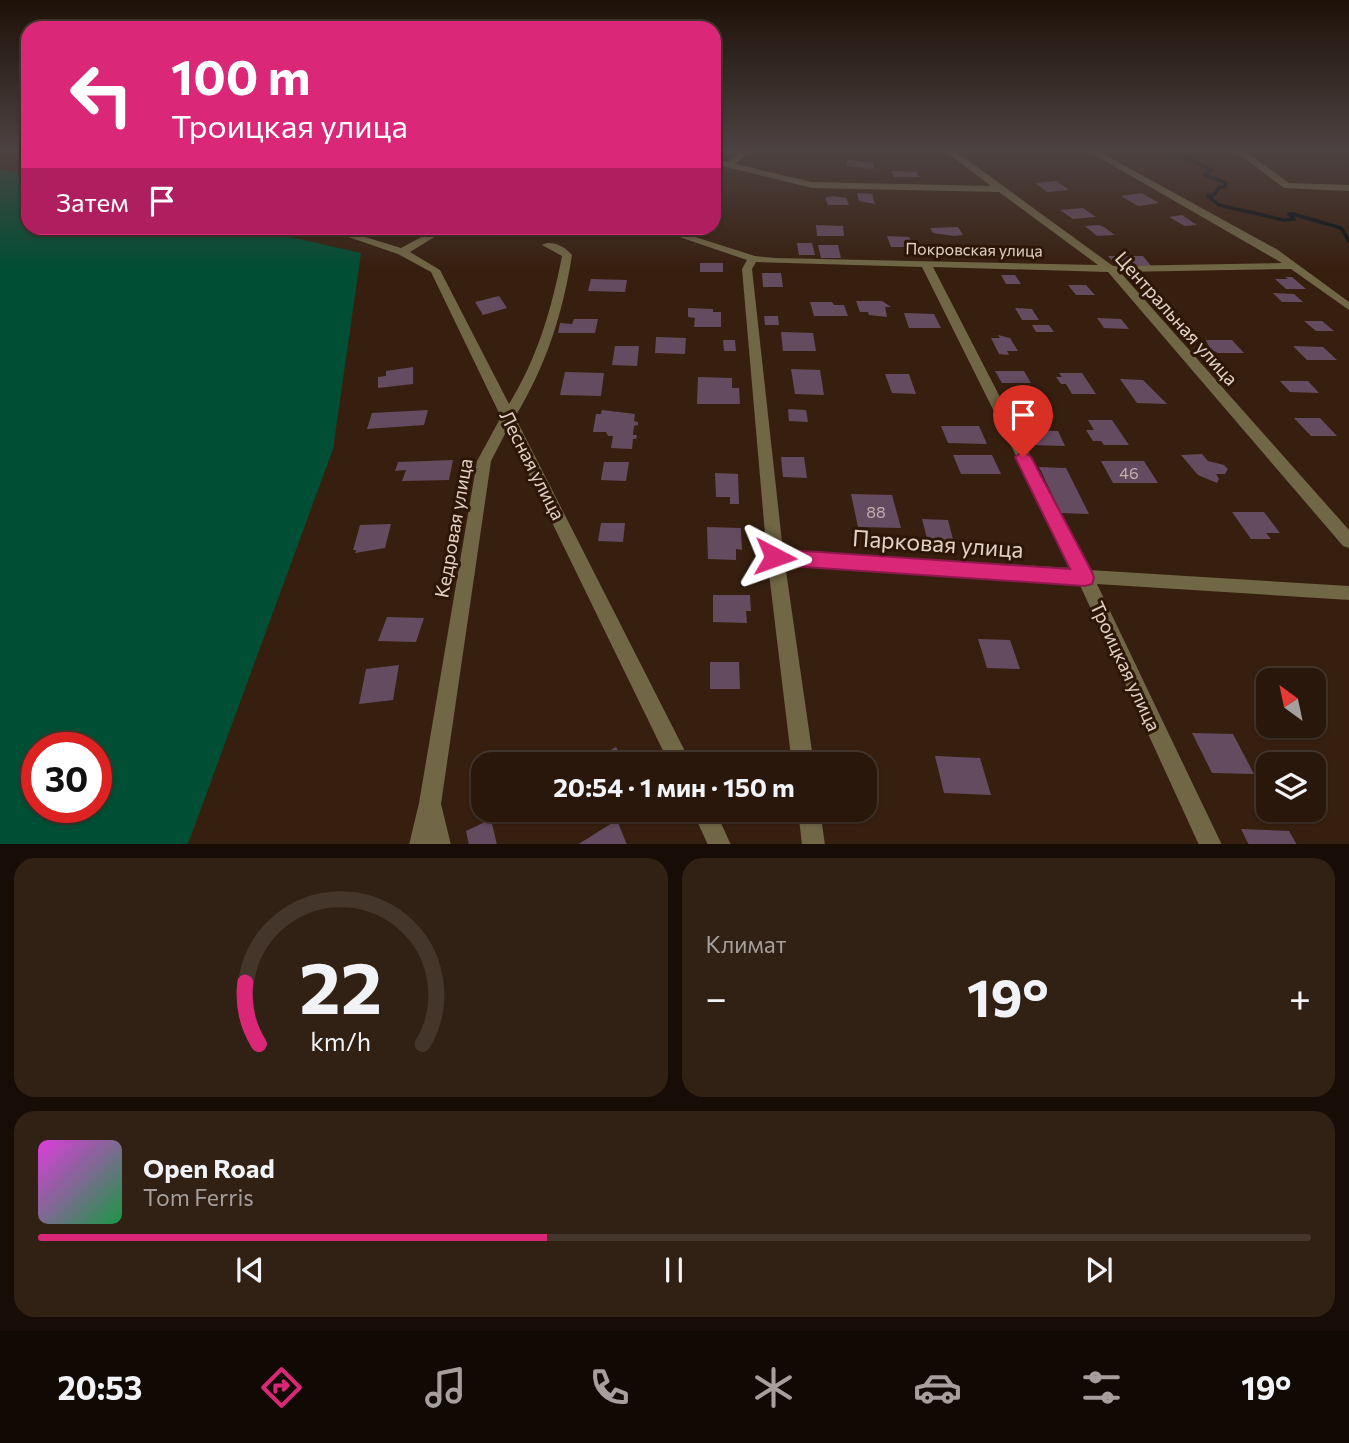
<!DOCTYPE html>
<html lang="ru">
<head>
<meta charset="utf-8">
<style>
  :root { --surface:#29170b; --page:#312014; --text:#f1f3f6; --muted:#a59f9d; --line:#45362c; --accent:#db2777 }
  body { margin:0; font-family:Commissioner,sans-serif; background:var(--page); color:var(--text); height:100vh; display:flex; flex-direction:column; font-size:26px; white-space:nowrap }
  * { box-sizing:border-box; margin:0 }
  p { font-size:23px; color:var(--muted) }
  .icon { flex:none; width:38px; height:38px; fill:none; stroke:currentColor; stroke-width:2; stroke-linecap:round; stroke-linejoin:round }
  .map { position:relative; height:844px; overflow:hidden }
  .details { display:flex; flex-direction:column; gap:14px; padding:14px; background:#170d06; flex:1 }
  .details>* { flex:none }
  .hud { position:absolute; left:21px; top:21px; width:700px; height:214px; border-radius:21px; box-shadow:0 2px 5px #0004,0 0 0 2px var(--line); background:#db2777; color:#fff; overflow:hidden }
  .needle { width:46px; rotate:327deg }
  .fabs { position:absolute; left:1256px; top:668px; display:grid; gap:14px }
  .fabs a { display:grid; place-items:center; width:70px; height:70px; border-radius:14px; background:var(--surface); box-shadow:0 2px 5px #0004,0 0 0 2px var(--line); font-size:35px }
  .speed { position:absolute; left:21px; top:732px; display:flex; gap:14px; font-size:35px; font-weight:700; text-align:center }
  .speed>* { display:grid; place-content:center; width:91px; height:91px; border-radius:50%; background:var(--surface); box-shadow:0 2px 5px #0004,0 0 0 2px var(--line); line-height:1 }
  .speed .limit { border:10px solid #d22; background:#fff; color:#111 }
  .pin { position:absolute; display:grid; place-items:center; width:60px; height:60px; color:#fff; margin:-72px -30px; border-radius:50% 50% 50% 0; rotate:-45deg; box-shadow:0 0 7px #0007 }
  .pin .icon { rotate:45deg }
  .me { position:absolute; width:77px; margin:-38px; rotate:94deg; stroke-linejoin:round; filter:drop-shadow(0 0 5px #0008) }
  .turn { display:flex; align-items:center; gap:24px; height:147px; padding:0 35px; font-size:32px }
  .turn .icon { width:91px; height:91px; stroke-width:2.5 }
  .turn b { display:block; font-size:49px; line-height:60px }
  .then { display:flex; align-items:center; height:66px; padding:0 35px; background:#0003; gap:14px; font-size:26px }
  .big { font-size:52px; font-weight:700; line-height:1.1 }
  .details .card { flex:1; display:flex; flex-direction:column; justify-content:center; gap:10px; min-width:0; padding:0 24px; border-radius:21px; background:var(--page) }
  .details .dial { align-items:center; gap:0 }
  .dial svg { height:182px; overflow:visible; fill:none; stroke:var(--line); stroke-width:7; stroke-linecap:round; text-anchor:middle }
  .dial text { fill:var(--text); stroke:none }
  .song { display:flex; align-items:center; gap:21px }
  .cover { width:84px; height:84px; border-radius:10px; background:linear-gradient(135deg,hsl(300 70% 55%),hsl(140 70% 35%)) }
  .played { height:7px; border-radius:4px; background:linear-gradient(90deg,var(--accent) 40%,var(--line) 40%) }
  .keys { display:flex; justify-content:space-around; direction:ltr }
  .heat { display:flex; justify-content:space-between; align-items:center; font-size:38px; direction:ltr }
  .details .tiles { flex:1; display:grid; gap:14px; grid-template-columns:1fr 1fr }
  .card:last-child { grid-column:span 2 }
  .trip { position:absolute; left:471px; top:752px; width:406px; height:70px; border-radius:21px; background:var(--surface); box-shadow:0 2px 5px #0004,0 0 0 2px var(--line); font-weight:700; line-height:70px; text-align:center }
  .tabs { display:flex; height:112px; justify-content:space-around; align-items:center; background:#100904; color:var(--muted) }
  .tabs .icon { width:49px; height:49px }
  .tabs .current { color:var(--accent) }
  .tabs b { font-size:32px; color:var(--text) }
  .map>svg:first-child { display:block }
  .green { fill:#004e34; fill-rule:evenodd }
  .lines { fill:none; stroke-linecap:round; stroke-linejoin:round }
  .stream { stroke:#020e10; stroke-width:3.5 }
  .building { fill:#654b60 }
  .minor { fill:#716645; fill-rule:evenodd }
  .route { fill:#db2777; stroke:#8e194d; stroke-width:2 }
  .labels { text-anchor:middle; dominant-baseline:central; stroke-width:6; stroke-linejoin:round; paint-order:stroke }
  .far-street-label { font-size:16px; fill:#e2d1c7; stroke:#2d1606 }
  .number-label { font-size:16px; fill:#c3b0ad }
  .street-label { font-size:19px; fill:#e2d1c7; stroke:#2d1606 }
  .near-street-label { font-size:23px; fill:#e2d1c7; stroke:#2d1606 }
</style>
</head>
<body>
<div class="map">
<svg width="1349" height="845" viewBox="0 0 1349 845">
  <rect width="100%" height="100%" fill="#371f0f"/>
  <path class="green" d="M0 169 28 175V228H251L361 253 333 449 188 844H0ZM37 747H96V807H37Z"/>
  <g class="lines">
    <g class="stream">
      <path d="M1146 151H1161"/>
      <path d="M1173 151 1212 170 1205 175 1226 183 1225 187H1219L1215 194 1208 196 1219 205 1284 220 1294 219 1289 214H1293L1341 228 1349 241"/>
    </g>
  </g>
  <g class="building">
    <path d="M848 160 874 163 873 169 846 166Z"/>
    <path d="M891 171 917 172 919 177H894Z"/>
    <path d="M1057 181 1069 190 1047 192 1035 183Z"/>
    <path d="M857 193 872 194 875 204 859 201Z"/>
    <path d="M1142 193 1159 203 1138 206 1121 196Z"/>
    <path d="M833 196 846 198 849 205H828L825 198Z"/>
    <path d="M1083 208 1096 217 1073 219 1060 210Z"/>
    <path d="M1182 215 1197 225 1185 226 1169 217Z"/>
    <path d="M816 225 843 226 844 236H817Z"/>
    <path d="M1099 225 1104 227 1115 235 1097 236 1085 226Z"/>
    <path d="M958 227 963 235 954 236 933 233 930 228Z"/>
    <path d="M887 236 909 237 914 247H891Z"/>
    <path d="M797 243H812L815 255H799Z"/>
    <path d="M818 245H838L841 258H821Z"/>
    <path d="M1108 256H1143L1151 266 1116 265Z"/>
    <rect x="700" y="263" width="23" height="9"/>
    <path d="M762 273H781L783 287H763Z"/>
    <path d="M1001 275H1015L1021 284H1006Z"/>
    <path d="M1285 277H1292L1306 289H1286L1275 279H1288Z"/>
    <path d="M591 279 627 280 625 292 588 291Z"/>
    <path d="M1068 285H1086L1095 295H1076Z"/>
    <path d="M1273 293 1294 294 1303 302H1282Z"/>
    <path d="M499 296 507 308 483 315 475 302Z"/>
    <path d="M856 301H882L891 307H885L887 317 869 315 868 312H860Z"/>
    <path d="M810 302H832L834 305H844L848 316H814Z"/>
    <path d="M688 308 713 309V312H721V327H694L695 318 688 317Z"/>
    <path d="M1015 308 1032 309 1039 320H1022Z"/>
    <path d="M904 313 934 314 941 328H909Z"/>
    <path d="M764 316H778L779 325H765Z"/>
    <path d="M1097 318 1121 319 1129 329 1104 328Z"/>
    <path d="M574 319H598L595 333H558L560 323 572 324Z"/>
    <path d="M1304 321H1322L1334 331H1316Z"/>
    <path d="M1032 325H1049L1054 332H1036Z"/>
    <path d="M781 332 813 333 816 351H783Z"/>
    <path d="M998 335 1010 338 1018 351H1007L1009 355 999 354 991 338H1000Z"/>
    <path d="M656 337 686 338 685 354 655 353Z"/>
    <path d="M723 340H735L736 351H724Z"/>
    <path d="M1206 340H1232L1244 353H1218L1210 349Z"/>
    <path d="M615 346H639L637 366 612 365Z"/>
    <path d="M1293 346 1323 347 1337 360H1307Z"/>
    <path d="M413 367V384L378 388V377L386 376V371Z"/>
    <path d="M791 369 820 370 824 395 795 394Z"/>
    <path d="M995 371H1024L1031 383H1002Z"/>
    <path d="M565 372 604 373 601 396 560 395Z"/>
    <path d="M1059 373H1082L1096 394H1072L1066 384H1061L1056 377H1062Z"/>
    <path d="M885 374H909L916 394 892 393Z"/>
    <path d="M698 377 732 378V388H739L740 404H697Z"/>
    <path d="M1120 379 1143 380 1167 404 1137 403Z"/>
    <path d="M1280 381H1308L1319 393 1290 392Z"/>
    <path d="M788 409 806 410 808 422 789 421Z"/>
    <path d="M428 410 424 425 367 429 372 413Z"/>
    <path d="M602 410 635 414 634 421 638 422V425L634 426 633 435H637L636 439H633L632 449 611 448 613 436H608L606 432H593L596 414H601Z"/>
    <path d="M1294 418H1320L1337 436H1311Z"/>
    <path d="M1088 420H1112L1129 445H1104L1101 441H1093L1086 430H1094Z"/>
    <path d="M941 426H979L987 444 948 443Z"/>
    <path d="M1026 430 1058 431 1065 446 1032 445Z"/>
    <path d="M1202 454 1208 461 1224 465 1228 469 1225 474H1216L1219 479 1217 483 1198 475 1181 455Z"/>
    <path d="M953 455H992L1001 474H961Z"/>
    <path d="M781 457H804L807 478 783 477Z"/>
    <path d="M453 460 449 480 402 481 406 470 395 471 398 462Z"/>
    <path d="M1101 461H1144L1158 483H1113Z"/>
    <path d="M604 462H629L626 481 601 480Z"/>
    <path d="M1039 467 1066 468 1089 514 1061 513Z"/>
    <path d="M715 473 738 474 739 504H730V497H716Z"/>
    <path d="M851 494 892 495 901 528 858 527Z"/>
    <path d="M1232 512H1264L1280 533H1266L1271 539H1251Z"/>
    <path d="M922 519 948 520 955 547 929 546Z"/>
    <path d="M601 523H625L623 542 598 541Z"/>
    <path d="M391 524 385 548 355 553 356 550H353L360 525Z"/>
    <path d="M707 527 741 528 742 550 736 549V560L708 559Z"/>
    <path d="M713 595H750L751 611H746L747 623 713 622Z"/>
    <path d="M387 617 424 618 416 642 378 641Z"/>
    <path d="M978 639 1010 640 1020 669 987 668Z"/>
    <path d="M710 662H739L740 689H710Z"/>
    <path d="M399 665 393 700 359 704 366 669Z"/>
    <path d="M1192 733 1233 734 1254 774 1212 773Z"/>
    <path d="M616 747 626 765H597L594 760Z"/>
    <path d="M935 756 980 758 991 795 944 793Z"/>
    <path d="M491 819 497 845H469L466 831Z"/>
    <path d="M617 820 627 845H577Z"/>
    <path d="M1241 829 1289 831 1297 845H1249Z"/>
  </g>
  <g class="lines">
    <g class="minor">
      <path d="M741 151H750L736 164 812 182 991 186 945 151H955L1113 266 1282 263 1088 151H1098L1278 250 1349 302V310L1291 269 1120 272 1349 530V548L1343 546 1108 272 933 267 1089 570 1349 586V600L1097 584 1222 845H1199L1079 583 785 564 814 765H792L767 557 742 269 747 260 653 228H667L755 256 775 258 1098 265 999 192 812 188 714 164V158L728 162ZM756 262 922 267 1072 568 783 551 752 269Z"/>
      <path d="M1235 151H1245L1289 183 1349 185V191L1284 188Z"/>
      <path d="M322 228H336L401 248 438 228H449L410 252 440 270 509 404C537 359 552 308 562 256L542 245C551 239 566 247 572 255 563 313 546 366 515 417L692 765H670L507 430 491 461 441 804 451 845H409L419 803 477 461 501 417 431 272 398 254Z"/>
      <path d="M692 810H715L731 845H708Z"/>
      <path d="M798 810H820L825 845H802Z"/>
    </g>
  </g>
  <linearGradient id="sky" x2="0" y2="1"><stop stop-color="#1e1108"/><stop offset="0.56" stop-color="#4d4242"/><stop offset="1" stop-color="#4d4242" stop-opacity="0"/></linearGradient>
  <rect width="1349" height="269" fill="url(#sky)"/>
  <path class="route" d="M1023 451 1031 457 1092 572 1094 578 1092 584 1085 586 775 565 768 562 765 557 768 552 775 549 1070 569 1015 457Z"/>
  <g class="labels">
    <g class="far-street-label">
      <text transform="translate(974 249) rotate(1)">Покровская улица</text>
    </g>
    <g class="number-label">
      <text x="1129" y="472">46</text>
      <text x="876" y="511">88</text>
    </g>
    <g class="street-label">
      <text transform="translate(1177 318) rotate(48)">Центральная улица</text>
      <text transform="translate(533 465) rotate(63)">Лесная улица</text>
      <text transform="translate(453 528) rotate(-80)">Кедровая улица</text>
      <text transform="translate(1126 666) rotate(65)">Троицкая улица</text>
    </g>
    <g class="near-street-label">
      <text transform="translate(938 543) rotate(4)">Парковая улица</text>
    </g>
  </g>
</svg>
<div class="fabs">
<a><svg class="needle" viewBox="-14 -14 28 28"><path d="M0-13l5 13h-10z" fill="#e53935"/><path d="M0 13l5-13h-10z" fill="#a59f9d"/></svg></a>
<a><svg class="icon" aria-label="layers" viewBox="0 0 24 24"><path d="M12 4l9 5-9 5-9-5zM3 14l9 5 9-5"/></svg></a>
</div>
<div class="speed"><div class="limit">30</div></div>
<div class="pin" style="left:1023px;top:457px;background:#d93025"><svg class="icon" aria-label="arrive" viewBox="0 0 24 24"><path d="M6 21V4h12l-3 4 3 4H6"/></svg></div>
<svg class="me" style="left:775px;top:557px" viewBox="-20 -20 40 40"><path d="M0-17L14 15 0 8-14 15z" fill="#db2777" stroke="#fff" stroke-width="4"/></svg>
<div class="trip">20:54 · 1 мин · 150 m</div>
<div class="hud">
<div class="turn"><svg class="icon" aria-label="left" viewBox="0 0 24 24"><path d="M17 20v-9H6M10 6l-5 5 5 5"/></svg><div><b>100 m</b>Троицкая улица</div></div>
<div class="then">Затем<svg class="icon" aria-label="arrive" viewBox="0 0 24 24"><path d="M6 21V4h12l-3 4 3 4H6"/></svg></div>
</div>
</div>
<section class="details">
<div class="tiles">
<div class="card dial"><svg viewBox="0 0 100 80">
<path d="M14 69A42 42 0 1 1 86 69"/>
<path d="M14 69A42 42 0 0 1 8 42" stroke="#db2777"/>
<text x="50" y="56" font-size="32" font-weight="700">22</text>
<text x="50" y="72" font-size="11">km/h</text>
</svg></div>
<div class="card"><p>Климат</p>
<div class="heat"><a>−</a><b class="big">19°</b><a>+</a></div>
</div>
<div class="card">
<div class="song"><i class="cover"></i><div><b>Open Road</b><p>Tom Ferris</p></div></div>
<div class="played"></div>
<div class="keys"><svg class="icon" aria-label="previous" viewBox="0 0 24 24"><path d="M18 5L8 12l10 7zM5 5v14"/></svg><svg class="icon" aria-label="pause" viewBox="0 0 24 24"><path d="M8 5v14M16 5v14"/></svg><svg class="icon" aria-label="next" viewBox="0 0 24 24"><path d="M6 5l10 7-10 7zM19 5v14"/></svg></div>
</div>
</div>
</section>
<nav class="tabs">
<b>20:53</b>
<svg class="icon current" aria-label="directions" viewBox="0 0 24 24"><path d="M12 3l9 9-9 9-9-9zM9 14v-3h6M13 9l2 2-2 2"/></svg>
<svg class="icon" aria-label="music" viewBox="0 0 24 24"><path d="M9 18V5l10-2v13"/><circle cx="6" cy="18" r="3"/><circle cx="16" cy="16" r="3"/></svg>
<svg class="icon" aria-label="phone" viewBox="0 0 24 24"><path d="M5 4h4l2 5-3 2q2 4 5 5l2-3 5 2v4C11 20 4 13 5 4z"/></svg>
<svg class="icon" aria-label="climate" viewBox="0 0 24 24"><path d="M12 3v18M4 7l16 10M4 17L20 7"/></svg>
<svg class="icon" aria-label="car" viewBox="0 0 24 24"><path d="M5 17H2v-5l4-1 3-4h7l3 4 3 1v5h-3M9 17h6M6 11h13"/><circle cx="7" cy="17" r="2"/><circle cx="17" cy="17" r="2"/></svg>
<svg class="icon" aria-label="filters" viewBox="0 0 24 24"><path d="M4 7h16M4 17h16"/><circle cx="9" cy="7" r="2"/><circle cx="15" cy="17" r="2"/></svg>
<b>19°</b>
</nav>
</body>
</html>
